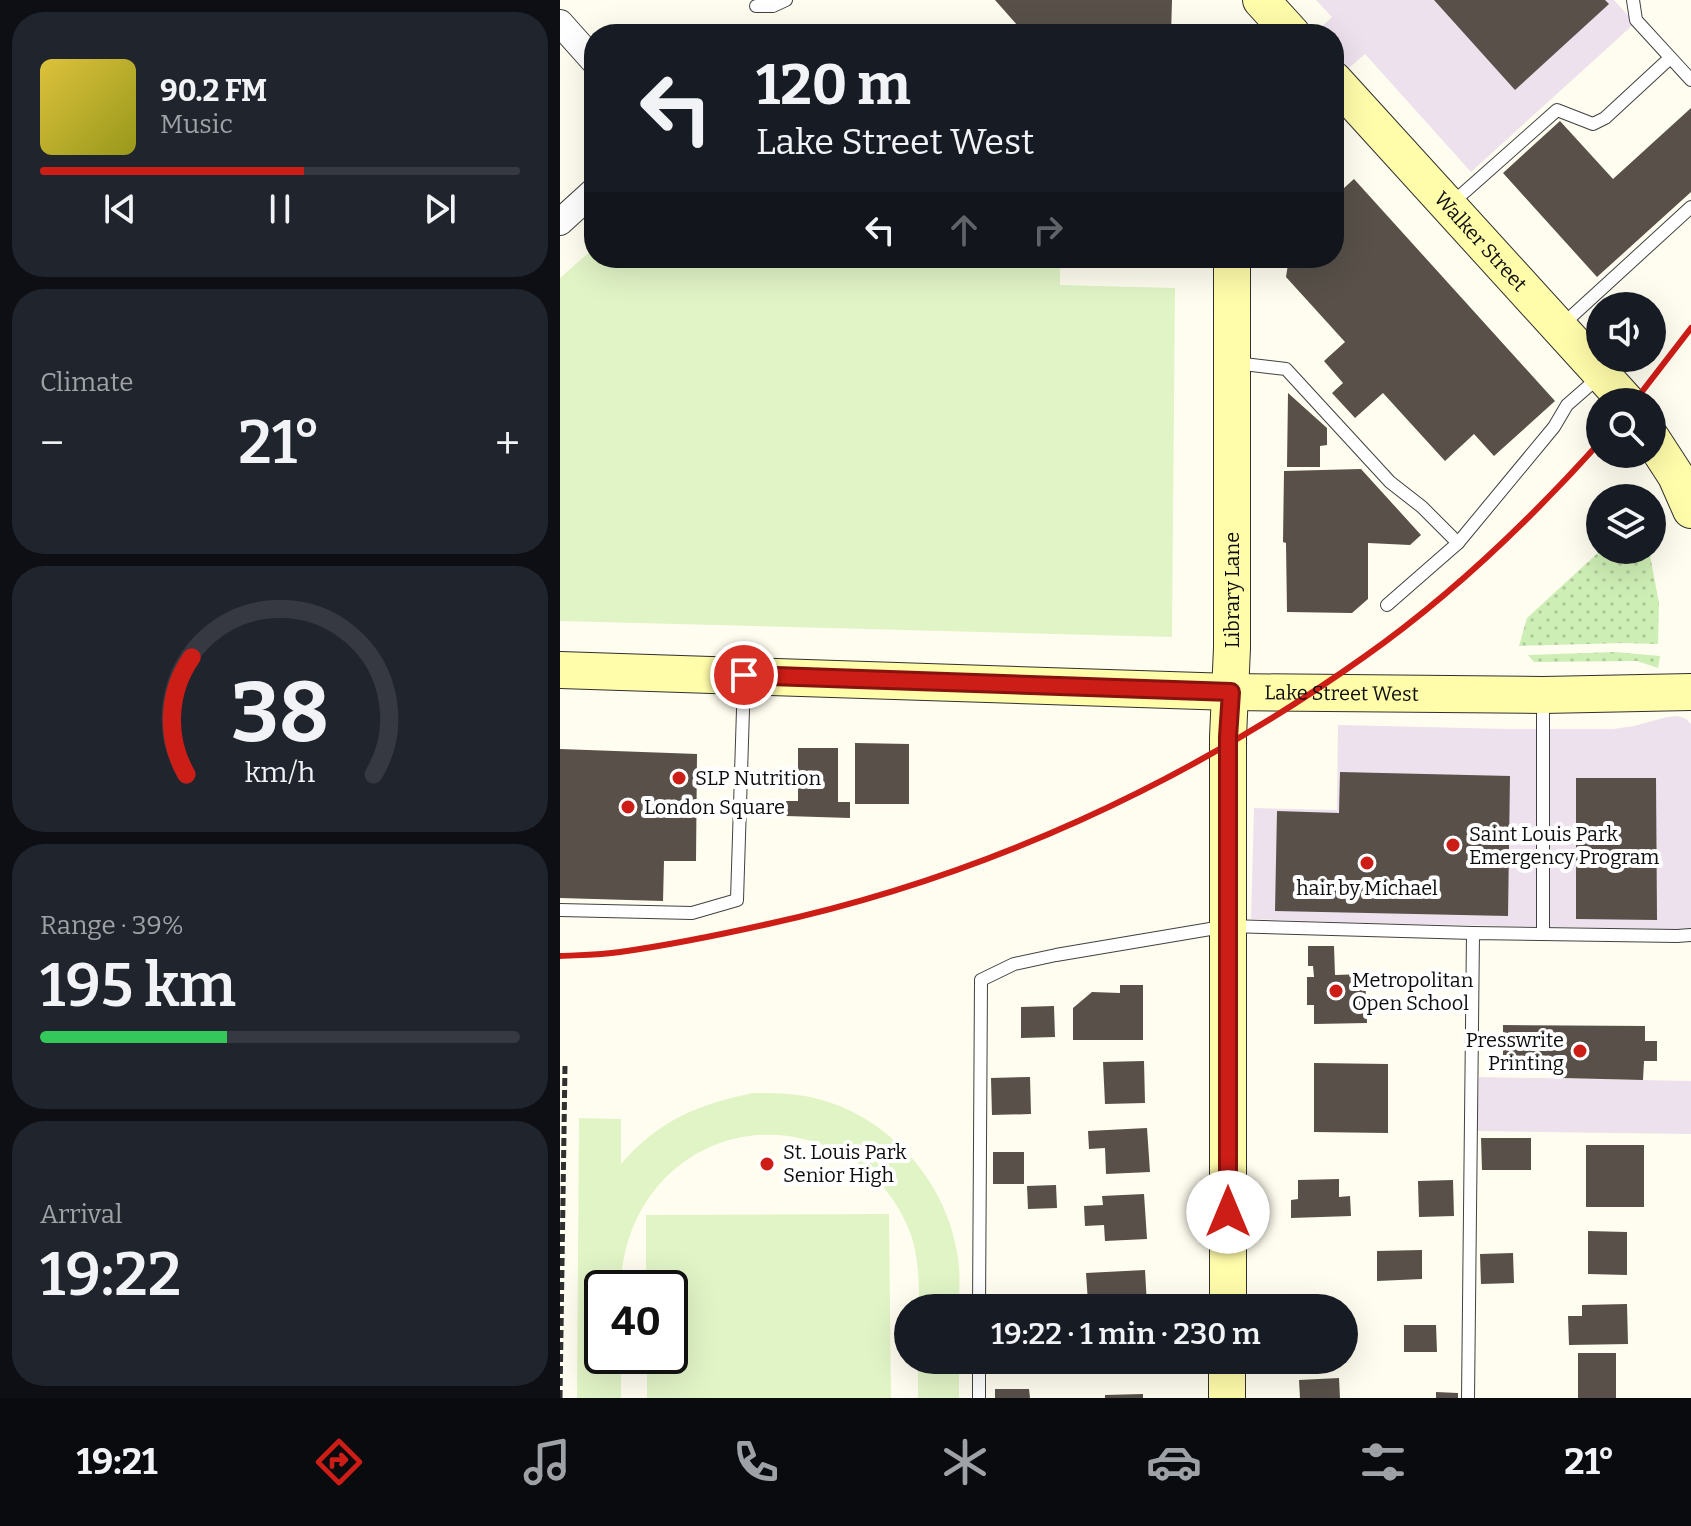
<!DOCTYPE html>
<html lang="en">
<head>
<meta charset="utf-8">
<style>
  :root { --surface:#171b24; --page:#20242c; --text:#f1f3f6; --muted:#9ea1a6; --line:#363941; --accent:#cd1d17 }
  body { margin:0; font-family:Bitter,serif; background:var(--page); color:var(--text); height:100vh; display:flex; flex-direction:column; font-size:30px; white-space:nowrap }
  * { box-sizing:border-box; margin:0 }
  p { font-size:26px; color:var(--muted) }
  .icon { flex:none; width:44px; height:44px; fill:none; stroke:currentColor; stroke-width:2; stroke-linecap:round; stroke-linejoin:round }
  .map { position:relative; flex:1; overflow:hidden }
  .sheet { display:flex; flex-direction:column; gap:12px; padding:12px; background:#0d0f14; width:560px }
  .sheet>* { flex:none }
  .banner { position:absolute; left:24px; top:24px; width:760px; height:244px; border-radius:32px; box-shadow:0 8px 32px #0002; background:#171b24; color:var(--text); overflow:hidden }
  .tools { position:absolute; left:1026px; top:292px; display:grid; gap:16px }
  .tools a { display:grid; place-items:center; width:80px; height:80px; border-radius:50%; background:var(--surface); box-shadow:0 8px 32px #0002; font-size:40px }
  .speed { position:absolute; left:24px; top:1270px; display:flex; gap:16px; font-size:40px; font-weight:700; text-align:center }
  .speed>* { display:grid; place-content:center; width:104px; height:104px; border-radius:50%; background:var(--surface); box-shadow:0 8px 32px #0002; line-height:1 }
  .speed .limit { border:4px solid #111; border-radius:12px; background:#fff; color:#111 }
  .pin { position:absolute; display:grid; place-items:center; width:68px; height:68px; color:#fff; margin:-34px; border:4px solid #fff; border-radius:50%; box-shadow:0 2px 8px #0007 }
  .me { position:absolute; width:88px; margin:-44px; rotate:0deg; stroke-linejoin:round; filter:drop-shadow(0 0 6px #0008) }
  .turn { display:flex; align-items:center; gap:28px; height:168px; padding:0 40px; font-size:36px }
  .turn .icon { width:104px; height:104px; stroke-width:2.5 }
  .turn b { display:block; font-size:56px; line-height:68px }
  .lanes { display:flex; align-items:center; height:76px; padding:0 40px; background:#0003; justify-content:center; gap:40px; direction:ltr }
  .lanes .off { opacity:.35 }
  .big { font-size:60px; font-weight:600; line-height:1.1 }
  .sheet .widget { flex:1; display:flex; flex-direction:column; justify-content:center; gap:12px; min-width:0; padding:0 28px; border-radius:32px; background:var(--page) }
  .sheet .dial { align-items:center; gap:0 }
  .dial svg { height:208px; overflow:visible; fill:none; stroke:var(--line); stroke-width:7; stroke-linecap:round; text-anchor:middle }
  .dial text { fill:var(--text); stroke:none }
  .song { display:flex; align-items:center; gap:24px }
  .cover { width:96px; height:96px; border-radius:12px; background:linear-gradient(135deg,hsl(50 70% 55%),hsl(60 70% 35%)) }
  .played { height:8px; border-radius:4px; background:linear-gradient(90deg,var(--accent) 55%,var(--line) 55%) }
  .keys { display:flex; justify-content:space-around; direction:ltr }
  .heat { display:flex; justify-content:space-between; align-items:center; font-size:44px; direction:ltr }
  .charge { height:12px; border-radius:6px; background:linear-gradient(90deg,#34c759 39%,var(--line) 0) }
  .trip { position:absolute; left:334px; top:1294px; width:464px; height:80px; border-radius:40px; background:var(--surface); box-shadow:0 8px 32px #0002; font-weight:600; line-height:80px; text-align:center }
  .menu { display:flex; height:128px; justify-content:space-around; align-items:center; background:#090b0e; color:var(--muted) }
  .menu .icon { width:56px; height:56px }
  .menu .current { color:var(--accent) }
  .menu b { font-size:36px; color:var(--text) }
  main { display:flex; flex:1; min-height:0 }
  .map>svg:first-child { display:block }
  .industrial { fill:#ede1ed }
  .grass { fill:url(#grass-dots) }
  .pitch { fill:#e1f4c6 }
  .building { fill:#585049 }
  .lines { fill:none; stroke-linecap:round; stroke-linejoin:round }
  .lane-casing { stroke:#414141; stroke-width:14 }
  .street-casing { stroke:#414141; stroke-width:28 }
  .secondary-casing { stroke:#303030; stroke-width:38 }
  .path { stroke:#303030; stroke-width:5; stroke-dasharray:8 4; stroke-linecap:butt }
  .lane { stroke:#fff; stroke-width:12 }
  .street { stroke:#fff; stroke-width:26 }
  .secondary { stroke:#fffcaa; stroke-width:36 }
  .rail { stroke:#cd1d17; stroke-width:6 }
  .route-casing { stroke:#85130f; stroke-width:20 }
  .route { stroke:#cd1d17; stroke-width:14 }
  .poi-dot { fill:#cd1d17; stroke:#fff; stroke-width:3 }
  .labels { text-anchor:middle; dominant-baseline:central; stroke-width:8; stroke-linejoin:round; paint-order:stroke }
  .street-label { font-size:20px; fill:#0e0e0e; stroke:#fff }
  .poi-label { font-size:20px; fill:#0e0e0e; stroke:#fff; text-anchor:start }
</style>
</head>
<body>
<main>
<section class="sheet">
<div class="widget">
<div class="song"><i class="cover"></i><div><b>90.2 FM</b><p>Music</p></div></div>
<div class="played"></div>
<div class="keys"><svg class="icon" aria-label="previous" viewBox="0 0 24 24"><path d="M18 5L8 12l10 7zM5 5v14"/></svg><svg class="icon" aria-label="pause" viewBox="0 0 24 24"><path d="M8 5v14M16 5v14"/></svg><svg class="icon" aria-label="next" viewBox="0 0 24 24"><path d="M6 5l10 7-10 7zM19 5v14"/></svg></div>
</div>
<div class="widget"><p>Climate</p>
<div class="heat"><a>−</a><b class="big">21°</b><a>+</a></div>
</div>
<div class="widget dial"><svg viewBox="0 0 100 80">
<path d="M14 69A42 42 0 1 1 86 69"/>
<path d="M14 69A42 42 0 0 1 16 24" stroke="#cd1d17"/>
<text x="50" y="56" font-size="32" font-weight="700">38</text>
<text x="50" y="72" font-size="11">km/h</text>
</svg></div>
<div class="widget"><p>Range · 39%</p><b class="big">195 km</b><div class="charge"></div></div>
<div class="widget"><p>Arrival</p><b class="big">19:22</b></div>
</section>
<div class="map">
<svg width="1131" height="1398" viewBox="0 0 1131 1398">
  <defs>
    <pattern id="grass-dots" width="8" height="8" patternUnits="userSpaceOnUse" patternTransform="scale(2)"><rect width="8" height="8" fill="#cdeeb4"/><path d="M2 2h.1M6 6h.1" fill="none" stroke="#afcb9a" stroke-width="1.8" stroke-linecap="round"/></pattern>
  </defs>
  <rect width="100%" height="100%" fill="#fffdef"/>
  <g class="industrial">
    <path d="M756 0H1054L1075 23 911 172 805 54 790 67 785 66 774 54V34H757L756 32 772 17Z"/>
    <path d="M1118 716 1126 719 1131 724V930L810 923 691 919 694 808 777 810 778 725 948 729H1053L1074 726 1107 717Z"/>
    <path d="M919 1077 1131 1081V1134L917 1131Z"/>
  </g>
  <g class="grass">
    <path d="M1041 550H1089L1099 603 1098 644 1063 643 959 646 967 618Z"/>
    <path d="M1055 652 1100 656 1098 668 1077 661 974 662 968 655Z"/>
  </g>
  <g class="pitch">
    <path d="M34 248V258H500V285L615 288 612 637 0 621V278Z"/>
    <path d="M193 1093C213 1093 234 1093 254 1098 327 1115 385 1179 397 1252 401 1271 399 1290 399 1308H359C359 1283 359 1259 351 1235 339 1201 313 1169 281 1153 176 1099 63 1171 61 1288H42V1356H61V1398H17L19 1118 61 1119V1164C98 1121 138 1104 193 1093Z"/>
    <path d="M329 1214 331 1398H87V1356H110V1288H86V1215Z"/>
    <rect x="358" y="1360" width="41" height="38"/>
  </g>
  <g class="building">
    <path d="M435 0H612L611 34H465Z"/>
    <path d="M874 0H1045L1049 4 955 90Z"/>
    <path d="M1131 108V192L1037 277 943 173 1000 121 1053 179Z"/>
    <path d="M794 179 995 401 934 456 914 434 885 461 823 393 795 418 772 393 783 383 764 361 785 342 726 277 729 258H774V197Z"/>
    <path d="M728 393 767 428V445L760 446V467H727Z"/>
    <path d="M801 469 861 535 850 545 808 543V599L792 613 727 612 726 543 723 542 724 471Z"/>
    <path d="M295 743 349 744V804H295Z"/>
    <path d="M238 748H278V802H290V818L226 816V801H238Z"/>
    <path d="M0 749 137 754 136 861H104L103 901 0 898Z"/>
    <path d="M780 772 950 776 948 916 715 911 717 811 779 813Z"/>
    <path d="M1016 778H1096L1097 920 1016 919Z"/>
    <path d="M748 946H774L775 975 805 974 807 1023 754 1024V1005H747V977H754L753 966H748Z"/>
    <path d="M560 985H583V1040H513V1008L532 992 560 993Z"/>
    <path d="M494 1006 495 1037 461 1038V1007Z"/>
    <path d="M943 1025 1085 1026V1041H1097V1061H1084L1083 1080 1000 1078V1068L943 1067Z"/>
    <path d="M584 1061 585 1103 545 1104 543 1062Z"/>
    <path d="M754 1063 828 1064V1133L754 1132Z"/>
    <path d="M470 1077 471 1114 432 1115 431 1078Z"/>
    <path d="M587 1128 590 1172 546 1174 545 1148 529 1149 528 1131Z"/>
    <path d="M921 1138H971V1170H922Z"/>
    <rect x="1026" y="1145" width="58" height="62"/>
    <rect x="433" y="1152" width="31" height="32"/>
    <path d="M779 1179V1197L790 1196 791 1216 731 1218V1200L738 1199V1180Z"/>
    <path d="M893 1180 894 1216 859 1217 858 1181Z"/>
    <path d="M496 1185 497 1208 468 1209 467 1186Z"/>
    <path d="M584 1194 587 1239 545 1241 544 1225 525 1226 524 1206 543 1205 542 1196Z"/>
    <path d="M1028 1231 1067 1232V1275L1028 1274Z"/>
    <path d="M862 1250V1279L817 1281V1251Z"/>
    <path d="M953 1253 954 1283 921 1284 920 1254Z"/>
    <path d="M585 1270 587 1305 544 1308V1301L528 1302 526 1273Z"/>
    <rect x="441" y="1294" width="32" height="14"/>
    <path d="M1067 1304 1068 1344 1009 1345 1008 1316H1022V1305Z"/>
    <path d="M844 1325H876L877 1352H844Z"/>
    <rect x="1018" y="1353" width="38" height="45"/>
    <path d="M542 1360H575V1374L541 1373Z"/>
    <path d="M779 1378 780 1398H740L739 1380Z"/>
    <path d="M435 1389H469L470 1398H435Z"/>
    <path d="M876 1392 898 1393V1398H876Z"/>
    <path d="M583 1394V1398H545V1395Z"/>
  </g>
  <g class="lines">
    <g class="lane-casing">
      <g id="lane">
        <path d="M1073 0 1076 20 1131 80"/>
        <path d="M196 6H213L226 0"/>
        <path d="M891 204 997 110 1033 124 1045 118 1110 58"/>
        <path d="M1001 326 1131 207"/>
        <path d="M675 363 726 369 830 482 862 507 898 543"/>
        <path d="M827 605 898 543 994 427 1007 405 1039 377"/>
        <path d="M0 910 132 913 177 900 184 678"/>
        <path d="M983 933V698"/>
        <path d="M419 1308 421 980 454 964 496 955 668 926 913 933"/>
        <path d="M419 1398V1360"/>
        <path d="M908 1398 913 933 1117 936 1131 935"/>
      </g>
    </g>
    <g class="street-casing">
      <g id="street">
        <path d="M0 23 34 61"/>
        <path d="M0 222 34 191"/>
      </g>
    </g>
    <g class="secondary-casing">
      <g id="secondary">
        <path d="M701 0 732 34"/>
        <path id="s1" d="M774 80 1067 402"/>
        <path d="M1092 439 1116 476 1131 510"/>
        <path id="s2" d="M0 670 671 692 983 695 1131 692"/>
        <path id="s3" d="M668 1308V737L672 648V258"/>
        <path d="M667 1398V1360"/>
      </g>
    </g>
    <path class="path" d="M0 1398 5 1064"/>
    <use href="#lane" class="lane"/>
    <use href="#street" class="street"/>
    <use href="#secondary" class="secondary"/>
    <g class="rail">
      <path d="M1074 402 1131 328"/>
      <path d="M0 956C20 955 40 955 60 952 110 945 159 935 208 924 423 877 625 784 804 657 891 596 969 521 1040 442"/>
    </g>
  </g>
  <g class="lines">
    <g class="route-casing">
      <path id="route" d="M184 675 671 692 668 737V1212"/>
    </g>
    <use href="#route" class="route"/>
  </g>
  <g class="poi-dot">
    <circle cx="119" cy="778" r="8"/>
    <circle cx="68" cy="807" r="8"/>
    <circle cx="893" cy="845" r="8"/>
    <circle cx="807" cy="863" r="8"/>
    <circle cx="776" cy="991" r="8"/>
    <circle cx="1020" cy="1051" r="8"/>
    <circle cx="207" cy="1164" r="8"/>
  </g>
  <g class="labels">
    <g class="street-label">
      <text stroke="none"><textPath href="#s1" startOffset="218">Walker Street</textPath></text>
      <text stroke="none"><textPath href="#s3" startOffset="718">Library Lane</textPath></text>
      <text stroke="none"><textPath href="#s2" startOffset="782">Lake Street West</textPath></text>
    </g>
    <g class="poi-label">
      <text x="135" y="778">SLP Nutrition</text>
      <text x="84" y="807">London Square</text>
      <text x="909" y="834">Saint Louis Park<tspan x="909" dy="23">Emergency Program</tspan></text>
      <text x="807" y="888" text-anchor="middle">hair by Michael</text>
      <text x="792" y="980">Metropolitan<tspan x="792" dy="23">Open School</tspan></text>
      <text x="1004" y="1040" text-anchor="end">Presswrite<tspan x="1004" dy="23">Printing</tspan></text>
      <text x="223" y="1152">St. Louis Park<tspan x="223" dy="23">Senior High</tspan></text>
    </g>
  </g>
</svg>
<div class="tools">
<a><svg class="icon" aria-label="sound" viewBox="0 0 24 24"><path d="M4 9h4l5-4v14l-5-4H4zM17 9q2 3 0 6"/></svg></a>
<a><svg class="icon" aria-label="search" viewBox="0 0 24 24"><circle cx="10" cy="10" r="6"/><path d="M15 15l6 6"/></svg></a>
<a><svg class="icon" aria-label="layers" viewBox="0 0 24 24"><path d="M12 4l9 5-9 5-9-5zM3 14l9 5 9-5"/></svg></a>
</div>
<div class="speed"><div class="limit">40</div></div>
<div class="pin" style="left:184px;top:675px;background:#d93025"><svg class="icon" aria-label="arrive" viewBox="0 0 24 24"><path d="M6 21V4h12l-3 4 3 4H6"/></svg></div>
<svg class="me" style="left:668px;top:1212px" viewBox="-20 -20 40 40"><circle r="19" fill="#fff"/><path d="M0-13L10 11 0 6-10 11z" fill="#cd1d17"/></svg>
<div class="trip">19:22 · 1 min · 230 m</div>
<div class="banner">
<div class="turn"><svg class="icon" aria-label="left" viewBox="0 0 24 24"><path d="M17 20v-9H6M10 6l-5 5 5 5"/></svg><div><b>120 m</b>Lake Street West</div></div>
<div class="lanes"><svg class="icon" aria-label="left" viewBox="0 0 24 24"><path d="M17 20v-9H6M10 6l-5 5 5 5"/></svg><svg class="icon off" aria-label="ahead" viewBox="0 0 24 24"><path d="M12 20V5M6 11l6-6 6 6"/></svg><svg class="icon off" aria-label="right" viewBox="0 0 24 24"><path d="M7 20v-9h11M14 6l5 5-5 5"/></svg></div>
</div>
</div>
</main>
<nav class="menu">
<b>19:21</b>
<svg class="icon current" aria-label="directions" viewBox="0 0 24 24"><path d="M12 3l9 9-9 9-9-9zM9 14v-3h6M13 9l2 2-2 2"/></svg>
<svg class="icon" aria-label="music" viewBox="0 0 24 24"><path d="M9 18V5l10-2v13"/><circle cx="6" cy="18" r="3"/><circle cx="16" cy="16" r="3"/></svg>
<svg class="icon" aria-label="phone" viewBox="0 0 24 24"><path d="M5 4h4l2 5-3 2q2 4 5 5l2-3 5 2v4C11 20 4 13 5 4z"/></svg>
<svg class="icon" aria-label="climate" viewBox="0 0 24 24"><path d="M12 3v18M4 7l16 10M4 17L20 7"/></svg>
<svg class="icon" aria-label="car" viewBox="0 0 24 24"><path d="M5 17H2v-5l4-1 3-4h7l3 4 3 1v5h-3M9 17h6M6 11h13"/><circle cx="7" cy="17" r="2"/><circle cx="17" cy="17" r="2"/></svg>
<svg class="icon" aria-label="filters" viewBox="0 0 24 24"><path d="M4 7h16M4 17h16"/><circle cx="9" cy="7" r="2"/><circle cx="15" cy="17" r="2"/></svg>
<b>21°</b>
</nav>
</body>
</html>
